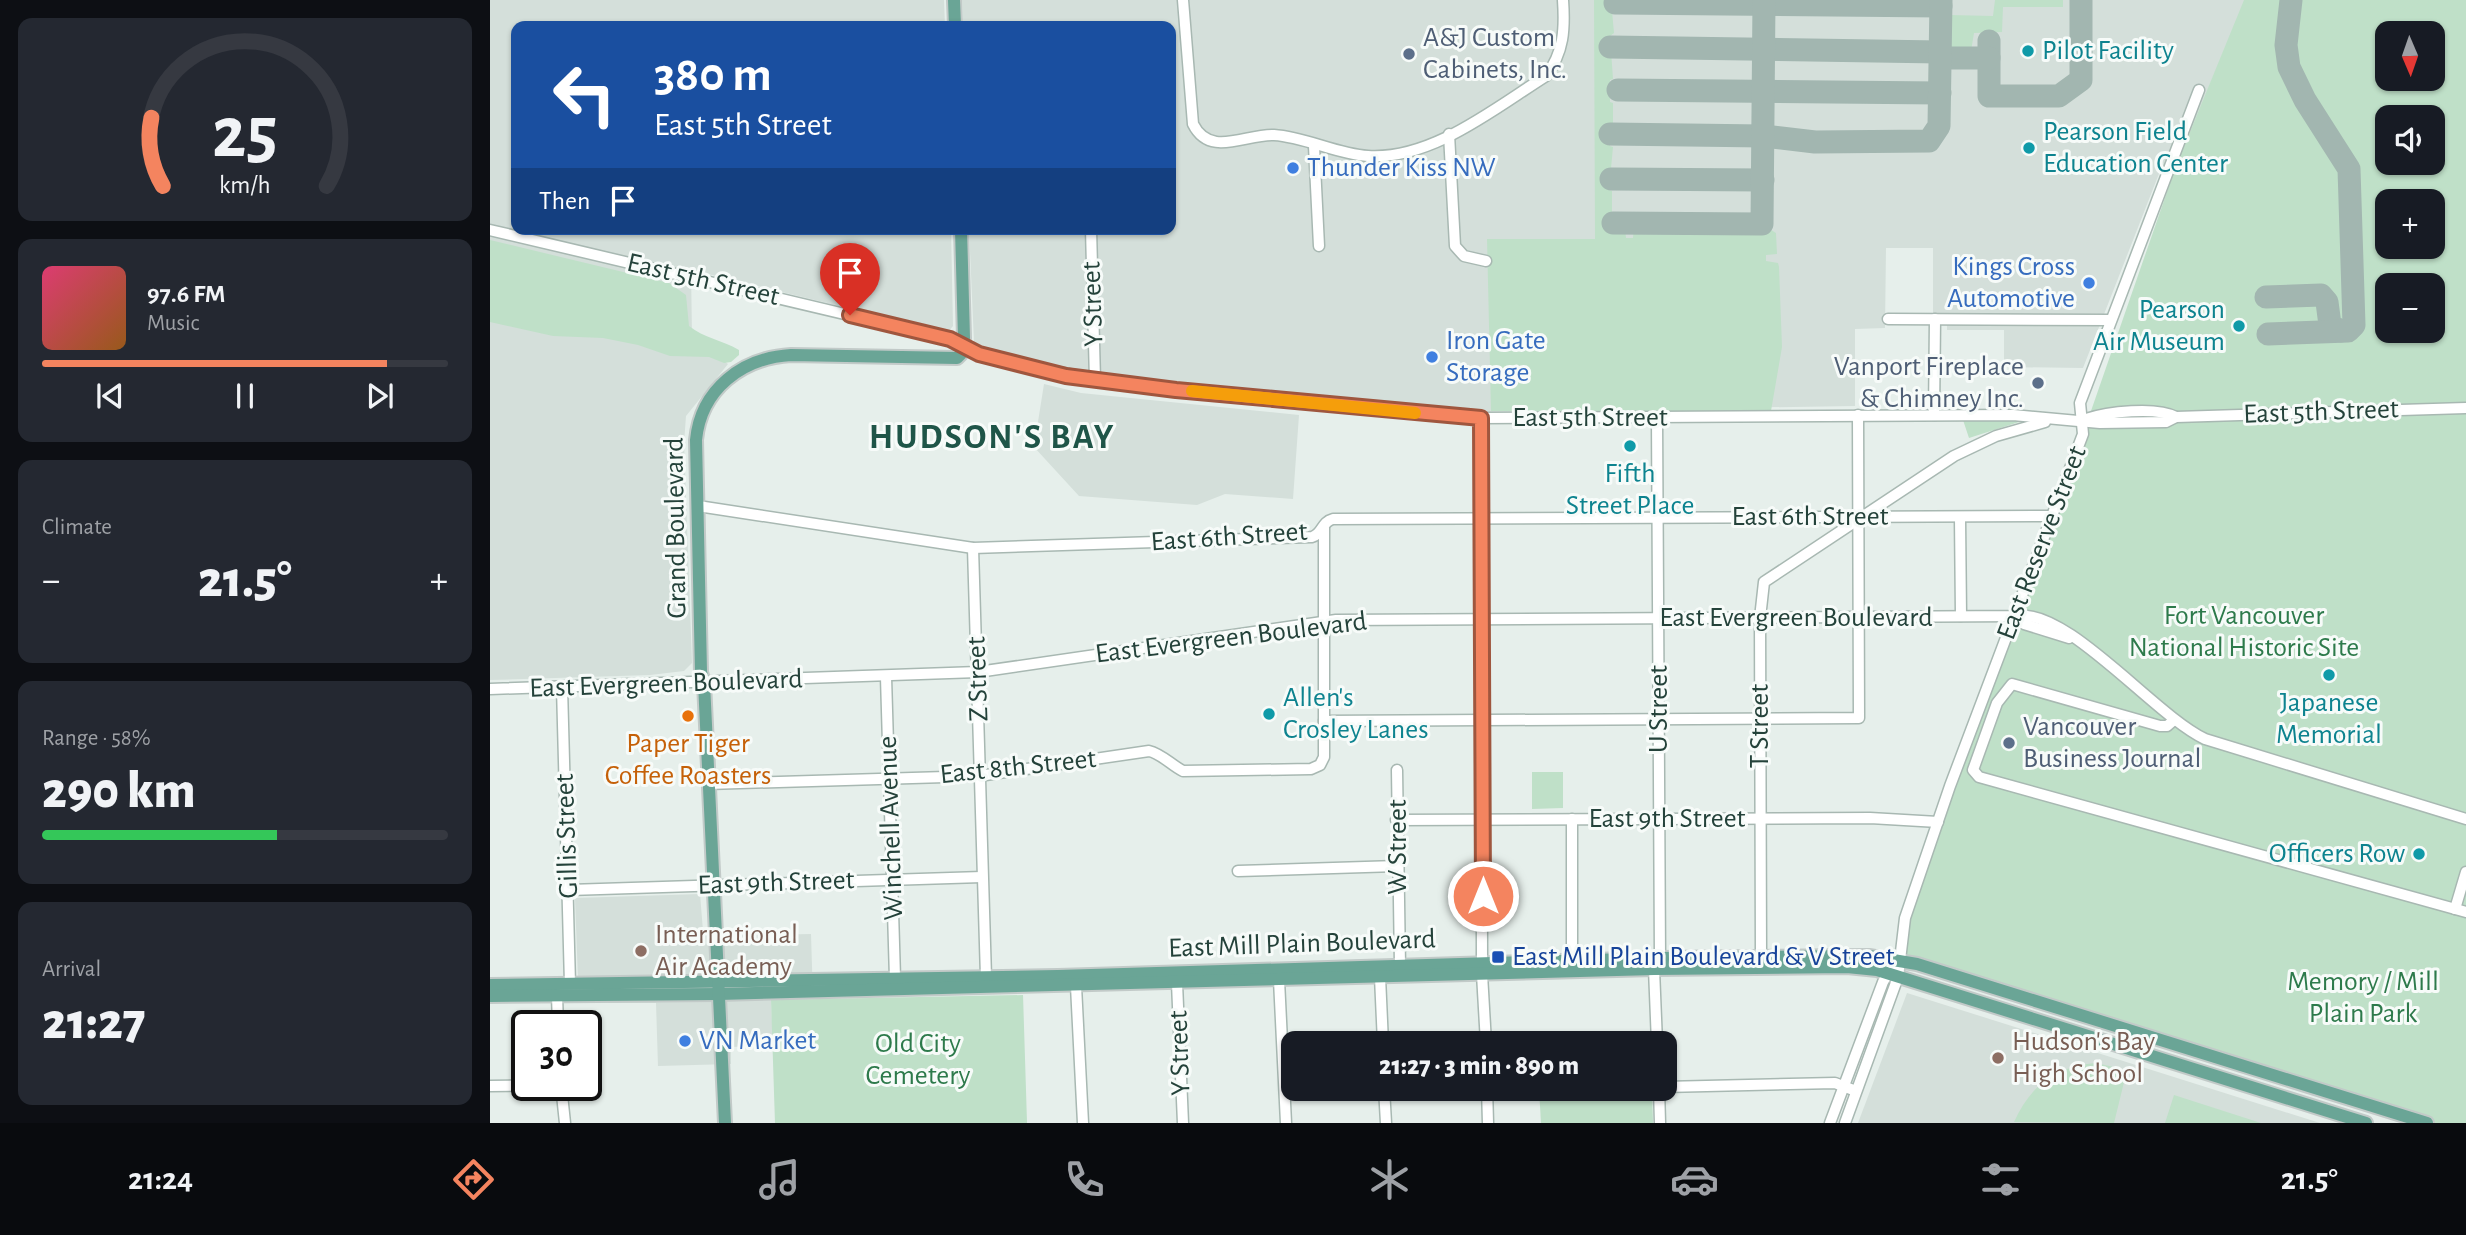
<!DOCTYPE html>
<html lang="en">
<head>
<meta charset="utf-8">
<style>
  :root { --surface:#171b24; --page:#242831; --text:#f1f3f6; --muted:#9ea1a6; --line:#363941; --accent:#f4845f }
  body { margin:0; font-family:"Alegreya Sans",sans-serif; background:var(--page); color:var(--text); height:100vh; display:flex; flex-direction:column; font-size:26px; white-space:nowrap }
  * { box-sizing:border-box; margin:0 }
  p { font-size:23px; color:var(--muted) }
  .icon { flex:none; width:38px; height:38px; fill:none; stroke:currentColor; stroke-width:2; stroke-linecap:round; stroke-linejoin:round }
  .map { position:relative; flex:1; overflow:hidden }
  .sheet { display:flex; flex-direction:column; gap:18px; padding:18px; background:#0d0f14; width:490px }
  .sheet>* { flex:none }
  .banner { position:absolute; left:21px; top:21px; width:665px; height:214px; border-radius:14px; box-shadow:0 2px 5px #0004; background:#1a4fa0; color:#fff; overflow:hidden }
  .needle { width:46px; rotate:178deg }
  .tools { position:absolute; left:1885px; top:21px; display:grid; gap:14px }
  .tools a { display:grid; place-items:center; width:70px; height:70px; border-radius:14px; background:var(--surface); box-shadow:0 2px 5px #0004; font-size:35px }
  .speed { position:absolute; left:21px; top:1010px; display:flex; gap:14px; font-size:35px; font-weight:700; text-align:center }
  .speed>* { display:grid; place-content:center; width:91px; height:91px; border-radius:50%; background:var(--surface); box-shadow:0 2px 5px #0004; line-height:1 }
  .speed .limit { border:4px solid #111; border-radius:10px; background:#fff; color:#111 }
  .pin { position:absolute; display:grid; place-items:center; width:60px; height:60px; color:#fff; margin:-72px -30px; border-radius:50% 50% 50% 0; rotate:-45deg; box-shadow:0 0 7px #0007 }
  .pin .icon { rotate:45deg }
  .me { position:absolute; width:77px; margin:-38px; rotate:0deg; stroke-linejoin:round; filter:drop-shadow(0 0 5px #0008) }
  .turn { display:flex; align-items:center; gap:24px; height:147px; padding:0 28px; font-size:32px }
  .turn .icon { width:91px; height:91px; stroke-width:2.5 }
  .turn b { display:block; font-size:49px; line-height:60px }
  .then { display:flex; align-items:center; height:66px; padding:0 28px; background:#0003; gap:14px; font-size:26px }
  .big { font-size:52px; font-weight:800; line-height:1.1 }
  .sheet .card { flex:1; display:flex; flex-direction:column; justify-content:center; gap:10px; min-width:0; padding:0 24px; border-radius:14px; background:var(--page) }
  .sheet .dial { align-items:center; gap:0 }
  .dial svg { height:182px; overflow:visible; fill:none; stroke:var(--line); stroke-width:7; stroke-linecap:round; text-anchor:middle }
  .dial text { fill:var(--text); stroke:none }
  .song { display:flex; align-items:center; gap:21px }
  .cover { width:84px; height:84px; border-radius:10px; background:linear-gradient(135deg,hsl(340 70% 55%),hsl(30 70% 35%)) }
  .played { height:7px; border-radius:4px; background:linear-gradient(90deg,var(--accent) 85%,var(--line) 85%) }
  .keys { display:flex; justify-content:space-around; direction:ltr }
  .heat { display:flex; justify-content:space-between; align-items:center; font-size:38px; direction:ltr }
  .charge { height:10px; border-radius:5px; background:linear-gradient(90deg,#34c759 58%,var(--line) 0) }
  .trip { position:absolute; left:791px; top:1031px; width:396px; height:70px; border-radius:14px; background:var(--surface); box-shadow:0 2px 5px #0004; font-weight:800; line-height:70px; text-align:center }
  .tab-bar { display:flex; height:112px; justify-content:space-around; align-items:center; background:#090b0e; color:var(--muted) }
  .tab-bar .icon { width:49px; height:49px }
  .tab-bar .current { color:var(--accent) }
  .tab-bar b { font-size:32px; color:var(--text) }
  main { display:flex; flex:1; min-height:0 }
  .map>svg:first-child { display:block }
  .built { fill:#d4dfda }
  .green { fill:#bfe0c8; fill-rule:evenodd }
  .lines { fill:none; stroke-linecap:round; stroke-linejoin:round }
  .taxiway { stroke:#a2b6b0; stroke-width:23 }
  .minor-casing { stroke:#a8b8b2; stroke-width:13 }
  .major-casing { stroke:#c2cac8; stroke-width:16 }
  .minor { stroke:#fff; stroke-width:10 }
  .major { stroke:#6aa596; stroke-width:12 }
  .route-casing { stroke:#9f563e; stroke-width:18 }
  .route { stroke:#f4845f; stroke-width:12 }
  .slow { stroke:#f59e0b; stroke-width:12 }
  .culture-dot { fill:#0f9aa8; stroke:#f7fbf9; stroke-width:2.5 }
  .service-dot { fill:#5c6f8a; stroke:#f7fbf9; stroke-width:2.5 }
  .shop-dot { fill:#3f7fe0; stroke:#f7fbf9; stroke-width:2.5 }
  .food-dot { fill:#e8710a; stroke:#f7fbf9; stroke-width:2.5 }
  .education-dot { fill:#8d6e63; stroke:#f7fbf9; stroke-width:2.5 }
  .transit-dot { fill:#1a4fb4; stroke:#f7fbf9; stroke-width:2.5 }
  .labels { text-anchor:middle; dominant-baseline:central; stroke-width:6; stroke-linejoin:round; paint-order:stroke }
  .service-label { font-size:28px; fill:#4e5e75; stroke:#f7fbf9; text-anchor:start }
  .culture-label { font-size:28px; fill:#0d838f; stroke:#f7fbf9; text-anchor:start }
  .shop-label { font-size:28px; fill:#366cbe; stroke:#f7fbf9; text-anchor:start }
  .street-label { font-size:28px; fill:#24423a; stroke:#f7fbf9 }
  .park-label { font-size:28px; fill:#2d7a4b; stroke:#f7fbf9 }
  .food-label { font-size:28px; fill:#c56008; stroke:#f7fbf9 }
  .education-label { font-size:28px; fill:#785e54; stroke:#f7fbf9; text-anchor:start }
  .transit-label { font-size:28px; fill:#164399; stroke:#f7fbf9; text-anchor:start }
  .district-label { font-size:35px; font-weight:bold; letter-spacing:2px; fill:#1f5548; stroke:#f7fbf9 }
</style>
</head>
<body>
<main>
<section class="sheet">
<div class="card dial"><svg viewBox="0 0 100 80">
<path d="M14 69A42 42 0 1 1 86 69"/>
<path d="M14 69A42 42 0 0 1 9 39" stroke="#f4845f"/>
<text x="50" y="56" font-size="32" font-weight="700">25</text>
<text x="50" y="72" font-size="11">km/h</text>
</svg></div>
<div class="card">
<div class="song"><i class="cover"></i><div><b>97.6 FM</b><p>Music</p></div></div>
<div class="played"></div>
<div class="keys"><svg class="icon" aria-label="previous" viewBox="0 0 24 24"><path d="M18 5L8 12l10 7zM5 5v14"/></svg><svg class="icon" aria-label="pause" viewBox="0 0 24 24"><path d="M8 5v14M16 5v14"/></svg><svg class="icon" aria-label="next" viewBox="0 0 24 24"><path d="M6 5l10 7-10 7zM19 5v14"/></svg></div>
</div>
<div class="card"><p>Climate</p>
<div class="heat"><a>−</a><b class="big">21.5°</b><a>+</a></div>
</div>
<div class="card"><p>Range · 58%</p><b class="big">290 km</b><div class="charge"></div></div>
<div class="card"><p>Arrival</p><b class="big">21:27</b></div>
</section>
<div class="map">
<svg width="1976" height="1123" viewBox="0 0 1976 1123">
  <rect width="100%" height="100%" fill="#e6efeb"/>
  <g class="built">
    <path d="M0 0H454L455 26H26V229H461L463 326 458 332 201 270 202 336 238 364 196 416 194 443 202 663 194 671 160 675 0 680Z"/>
    <path d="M472 0H1755L1686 166H1672L1593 368 1514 367V330H1457V314H1443V248H1396L1395 328 1365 329V406L963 412 642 379 553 365 511 354 484 342 479 229H681V26H473Z"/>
    <path d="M554 384 591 393 809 415 803 499 735 494 707 505 589 496 544 447Z"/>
    <path d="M210 894 213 931 272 929 273 935 321 934 323 999 281 1000 283 1045 241 1047V1064L168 1066 166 1003H118L117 979 88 980 85 898Z"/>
    <path d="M1417 993 1830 1123H1368Z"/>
  </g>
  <g class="green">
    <path d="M1104 0H1121L1124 33 1120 36 1123 79 1120 80V102L1123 103V123L1119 125 1120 146 1123 147 1119 190 1122 191V226L1135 228 1136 238H1143L1144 227 1278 228 1286 233 1287 254 1276 255V261L1288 263 1289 267 1292 347 1281 411H1001L997 239H1105Z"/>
    <path d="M1505 0H1573V7H1513L1512 32 1484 33 1481 51 1465 53 1461 50 1460 15 1503 16Z"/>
    <path d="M1754 0H1976V1123H1937L1416 957 1411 945 1415 918 1593 434 1686 166ZM1897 33H1942V79H1897ZM1897 117H1942V163H1897ZM1897 201H1942V247H1897ZM1897 285H1942V331H1897Z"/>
    <path d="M0 240 179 283 196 295 199 326C214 338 232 340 249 350V355L241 362 234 363 219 357 180 356 148 345 113 338 63 336 0 322Z"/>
    <path d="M1473 420 1529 421V422L1479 438Z"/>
    <path d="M1042 772H1073V808L1042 809Z"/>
    <path d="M533 995 537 1123H285L281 1000Z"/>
    <path d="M1606 1063 1637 1070 1624 1123 1524 1122C1541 1085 1565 1067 1606 1063Z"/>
    <path d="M1049 1089H1162L1163 1123H1051Z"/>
    <path d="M1684 1095 1771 1123H1675Z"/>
  </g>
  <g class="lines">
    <g class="taxiway">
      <path d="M1125 3 1451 6"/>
      <path d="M1499 41V96H1569L1591 80V0"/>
      <path d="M1120 47 1450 52"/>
      <path d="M1450 58H1499"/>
      <path d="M1128 90 1450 93"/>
      <path d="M1120 134 1274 136 1325 142 1439 141 1449 126 1451 0"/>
      <path d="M1121 179 1273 180"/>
      <path d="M1123 223 1272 224 1274 0"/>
      <path d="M1776 297 1831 295 1837 302 1840 325 1851 331"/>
      <path d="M1778 334 1858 331 1864 325 1859 169 1815 100 1799 67 1796 45 1801 0"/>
    </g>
    <g class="minor-casing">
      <g id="minor">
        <path d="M693 0 703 124C720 158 755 134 784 135 816 137 846 154 878 156 942 160 1005 108 1056 76 1074 52 1075 29 1073 0"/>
        <path d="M959 134 965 246 974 256 996 261"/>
        <path d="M824 146 829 246"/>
        <path d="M601 229 605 380"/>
        <path d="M0 230 460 339 489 354 518 363 639 385 991 418 1523 415 1610 423 1676 422 1686 417 1976 408"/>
        <path d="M1398 319 1621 320"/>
        <path d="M1444 415 1445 319"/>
        <path d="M991 418 992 963"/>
        <path d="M1167 418 1170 958"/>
        <path d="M1596 419C1617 412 1666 406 1686 417"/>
        <path d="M208 506 483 548 822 537C833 534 831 522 843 519L1562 516"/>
        <path d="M1470 518 1471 616"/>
        <path d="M483 548 496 977"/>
        <path d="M1525 616 1534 624 1579 638"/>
        <path d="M396 677 405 978"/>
        <path d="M72 687 80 984"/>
        <path d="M0 689 488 672 846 620 1525 616C1576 606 1664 715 1715 739L1976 819"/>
        <path d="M1684 720 1677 726H1670L1522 684 1507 703 1483 770 1489 777 1976 912"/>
        <path d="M834 721 1369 718 1368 415"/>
        <path d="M907 770 910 966"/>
        <path d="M217 784 489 776 659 751C672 754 681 765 693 771L821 769 830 765 834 757V528"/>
        <path d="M906 820 1380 818 1448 822"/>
        <path d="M748 871 907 866"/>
        <path d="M79 890 492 877"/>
        <path d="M1965 909 1976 872"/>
        <path d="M1271 956 1270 618 1274 582 1464 456 1506 436 1555 422"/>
        <path d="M1082 960V819"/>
        <path d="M1164 969 1167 1043"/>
        <path d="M992 974 996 1043"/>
        <path d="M890 977 893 1043"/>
        <path d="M789 980 796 1123"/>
        <path d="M687 983 693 1123"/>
        <path d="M586 986 593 1123"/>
        <path d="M67 995 68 1026"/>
        <path d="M71 1085 75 1123"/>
        <path d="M0 1086 71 1085"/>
        <path d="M1174 1087 1345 1083 1366 1091"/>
        <path d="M894 1088 896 1123"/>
        <path d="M997 1088 998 1123"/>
        <path d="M1169 1088 1170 1123"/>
        <path d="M1340 1123 1393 982 1401 968"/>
        <path d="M1355 1123 1408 977 1415 918 1460 786 1593 434 1590 403 1709 90"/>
      </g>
    </g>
    <g class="major-casing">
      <g id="major">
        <path d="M464 0 465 26"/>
        <path d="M0 985 568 976 1170 958 1379 956 1427 964 1937 1123"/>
        <path d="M0 996 229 994 1164 969 1357 967 1387 970 1876 1123"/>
        <path d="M235 1123 214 683 211 672 206 440C211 389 252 358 301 355L467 358 471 354 474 338 471 229"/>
      </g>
    </g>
    <use href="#minor" class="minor"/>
    <use href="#major" class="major"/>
  </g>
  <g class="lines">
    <g class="route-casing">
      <path id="route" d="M360 315 460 339 489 354 576 376 686 390 991 418 993 896"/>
    </g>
    <use href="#route" class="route"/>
    <path class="slow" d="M702 391 925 413"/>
  </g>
  <g class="culture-dot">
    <circle cx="1538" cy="51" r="7"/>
    <circle cx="1539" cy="148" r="7"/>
    <circle cx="1749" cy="326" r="7"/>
    <circle cx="1140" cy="446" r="7"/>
    <circle cx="1839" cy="675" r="7"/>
    <circle cx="779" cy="714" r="7"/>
    <circle cx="1929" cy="854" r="7"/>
  </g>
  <g class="service-dot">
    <circle cx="919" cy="54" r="7"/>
    <circle cx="1548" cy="383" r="7"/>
    <circle cx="1519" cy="743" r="7"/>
  </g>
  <g class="shop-dot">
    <circle cx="803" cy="168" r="7"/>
    <circle cx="1599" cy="283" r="7"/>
    <circle cx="942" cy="357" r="7"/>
    <circle cx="195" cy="1041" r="7"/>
  </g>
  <circle class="food-dot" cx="198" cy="716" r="7"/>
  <g class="education-dot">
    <circle cx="151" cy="951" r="7"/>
    <circle cx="1508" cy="1058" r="7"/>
  </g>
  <rect class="transit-dot" x="1001" y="950" width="14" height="14" rx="3.5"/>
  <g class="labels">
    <g class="service-label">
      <text x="933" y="38">A&amp;J Custom<tspan x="933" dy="32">Cabinets, Inc.</tspan></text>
      <text x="1534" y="367" text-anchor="end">Vanport Fireplace<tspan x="1534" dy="32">&amp; Chimney Inc.</tspan></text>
      <text x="1533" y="727">Vancouver<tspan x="1533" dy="32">Business Journal</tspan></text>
    </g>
    <g class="culture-label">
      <text x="1552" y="51">Pilot Facility</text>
      <text x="1553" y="132">Pearson Field<tspan x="1553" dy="32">Education Center</tspan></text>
      <text x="1735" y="310" text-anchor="end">Pearson<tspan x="1735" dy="32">Air Museum</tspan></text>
      <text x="1140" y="474" text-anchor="middle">Fifth<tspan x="1140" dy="32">Street Place</tspan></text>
      <text x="793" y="698">Allen's<tspan x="793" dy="32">Crosley Lanes</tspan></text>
      <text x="1839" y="703" text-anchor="middle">Japanese<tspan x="1839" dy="32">Memorial</tspan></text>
      <text x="1915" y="854" text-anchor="end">Officers Row</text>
    </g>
    <g class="shop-label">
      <text x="817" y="168">Thunder Kiss NW</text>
      <text x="1585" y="267" text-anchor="end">Kings Cross<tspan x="1585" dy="32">Automotive</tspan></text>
      <text x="956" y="341">Iron Gate<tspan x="956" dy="32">Storage</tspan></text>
      <text x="209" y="1041">VN Market</text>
    </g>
    <g class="street-label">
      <text transform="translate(213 280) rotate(13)">East 5th Street</text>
      <text transform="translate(603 304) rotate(-92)">Y Street</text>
      <text transform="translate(1831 412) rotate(-2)">East 5th Street</text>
      <text x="1100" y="418">East 5th Street</text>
      <text x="1320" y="517">East 6th Street</text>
      <text transform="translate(186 528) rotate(-91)">Grand Boulevard</text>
      <text transform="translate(739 537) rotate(-4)">East 6th Street</text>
      <text transform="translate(1552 543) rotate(-69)">East Reserve Street</text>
      <text x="1306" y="618">East Evergreen Boulevard</text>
      <text transform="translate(741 638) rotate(-7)">East Evergreen Boulevard</text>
      <text transform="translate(488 679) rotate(-92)">Z Street</text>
      <text transform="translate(176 684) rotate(-2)">East Evergreen Boulevard</text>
      <text transform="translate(1169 709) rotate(-90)">U Street</text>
      <text transform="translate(1270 726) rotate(-90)">T Street</text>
      <text transform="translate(528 767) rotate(-6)">East 8th Street</text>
      <text x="1177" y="819">East 9th Street</text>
      <text transform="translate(401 828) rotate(-92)">Winchell Avenue</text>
      <text transform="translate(77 836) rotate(-92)">Gillis Street</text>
      <text transform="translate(908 847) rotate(-90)">W Street</text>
      <text transform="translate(286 883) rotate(-2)">East 9th Street</text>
      <text transform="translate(812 944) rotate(-2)">East Mill Plain Boulevard</text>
      <text transform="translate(690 1053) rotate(-92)">Y Street</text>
    </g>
    <g class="park-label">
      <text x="1754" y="616">Fort Vancouver<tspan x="1754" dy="32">National Historic Site</tspan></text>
      <text x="1873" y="982">Memory / Mill<tspan x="1873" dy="32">Plain Park</tspan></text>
      <text x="428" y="1044">Old City<tspan x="428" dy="32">Cemetery</tspan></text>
    </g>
    <g class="food-label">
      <text x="198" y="744">Paper Tiger<tspan x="198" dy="32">Coffee Roasters</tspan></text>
    </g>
    <g class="education-label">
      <text x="165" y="935">International<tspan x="165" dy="32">Air Academy</tspan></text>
      <text x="1522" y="1042">Hudson's Bay<tspan x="1522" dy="32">High School</tspan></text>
    </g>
    <g class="transit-label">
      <text x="1022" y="957">East Mill Plain Boulevard &amp; V Street</text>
    </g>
    <g class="district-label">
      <text x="502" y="437">HUDSON'S BAY</text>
    </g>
  </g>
</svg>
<div class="tools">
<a><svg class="needle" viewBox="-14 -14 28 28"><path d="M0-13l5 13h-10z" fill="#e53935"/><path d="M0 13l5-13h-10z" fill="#9ea1a6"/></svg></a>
<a><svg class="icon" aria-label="sound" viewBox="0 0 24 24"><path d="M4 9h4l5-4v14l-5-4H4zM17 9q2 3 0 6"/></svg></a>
<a>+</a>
<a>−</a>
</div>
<div class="speed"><div class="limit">30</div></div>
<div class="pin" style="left:360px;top:315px;background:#d93025"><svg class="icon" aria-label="arrive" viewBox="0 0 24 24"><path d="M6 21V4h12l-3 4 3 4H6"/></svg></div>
<svg class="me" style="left:993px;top:896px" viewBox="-20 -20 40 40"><circle r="17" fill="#f4845f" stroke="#fff" stroke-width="3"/><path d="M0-11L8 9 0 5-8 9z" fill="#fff"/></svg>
<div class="trip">21:27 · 3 min · 890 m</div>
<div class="banner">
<div class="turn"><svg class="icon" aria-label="left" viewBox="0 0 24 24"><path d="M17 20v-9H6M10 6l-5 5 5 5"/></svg><div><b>380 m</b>East 5th Street</div></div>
<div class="then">Then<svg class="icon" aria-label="arrive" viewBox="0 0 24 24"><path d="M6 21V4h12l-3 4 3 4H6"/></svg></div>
</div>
</div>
</main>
<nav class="tab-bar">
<b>21:24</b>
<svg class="icon current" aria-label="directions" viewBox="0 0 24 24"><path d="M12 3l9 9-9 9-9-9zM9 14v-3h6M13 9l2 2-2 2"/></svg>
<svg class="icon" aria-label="music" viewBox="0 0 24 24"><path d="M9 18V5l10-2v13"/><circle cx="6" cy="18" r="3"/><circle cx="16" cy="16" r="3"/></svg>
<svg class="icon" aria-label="phone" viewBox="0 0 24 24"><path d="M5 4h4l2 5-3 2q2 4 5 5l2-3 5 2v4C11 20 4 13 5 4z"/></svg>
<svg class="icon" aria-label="climate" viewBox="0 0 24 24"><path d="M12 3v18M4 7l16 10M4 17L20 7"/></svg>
<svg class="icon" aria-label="car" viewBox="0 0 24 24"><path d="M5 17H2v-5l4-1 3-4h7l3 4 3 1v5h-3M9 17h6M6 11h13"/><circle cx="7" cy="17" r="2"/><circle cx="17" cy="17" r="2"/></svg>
<svg class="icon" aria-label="filters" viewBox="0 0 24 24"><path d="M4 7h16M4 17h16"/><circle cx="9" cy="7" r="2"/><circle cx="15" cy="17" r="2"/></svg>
<b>21.5°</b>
</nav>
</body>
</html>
